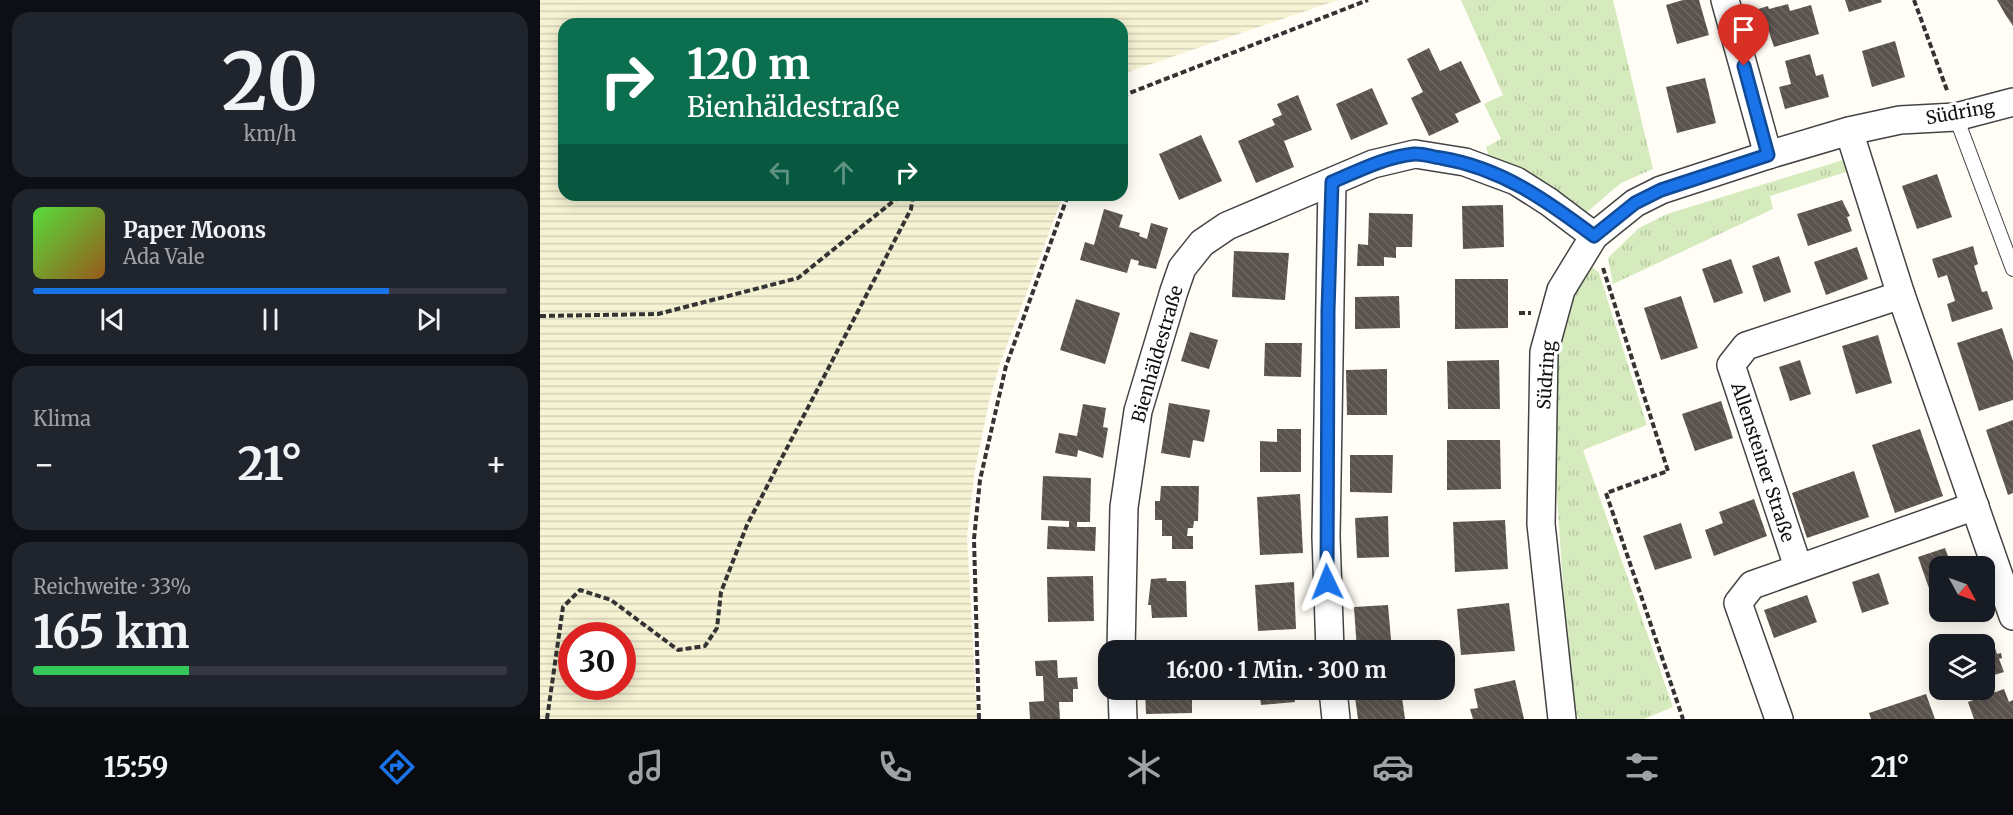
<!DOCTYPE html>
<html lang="de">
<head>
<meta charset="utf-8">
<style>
  :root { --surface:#171b24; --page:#20242c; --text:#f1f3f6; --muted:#9ea1a6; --line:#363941; --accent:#1a73e8 }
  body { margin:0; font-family:Merriweather,serif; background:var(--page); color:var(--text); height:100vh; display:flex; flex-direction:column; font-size:22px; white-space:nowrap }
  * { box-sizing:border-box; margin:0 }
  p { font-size:20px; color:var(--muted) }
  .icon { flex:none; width:33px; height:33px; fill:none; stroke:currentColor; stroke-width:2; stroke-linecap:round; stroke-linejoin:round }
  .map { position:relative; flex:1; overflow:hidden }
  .panel { display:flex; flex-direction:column; gap:12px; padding:12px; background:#0d0f14; width:540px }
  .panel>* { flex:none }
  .hud { position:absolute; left:18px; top:18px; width:570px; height:183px; border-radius:18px; box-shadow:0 3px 15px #0003; background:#0b6e4f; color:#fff; overflow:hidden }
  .needle { width:39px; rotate:130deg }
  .buttons { position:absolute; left:1389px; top:556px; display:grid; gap:12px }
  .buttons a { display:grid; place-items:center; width:66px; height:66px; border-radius:12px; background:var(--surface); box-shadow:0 3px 15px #0003; font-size:30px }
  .speed { position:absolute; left:18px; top:622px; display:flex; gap:12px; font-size:30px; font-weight:700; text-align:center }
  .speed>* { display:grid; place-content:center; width:78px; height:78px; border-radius:50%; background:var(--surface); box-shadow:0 3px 15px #0003; line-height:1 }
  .speed .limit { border:9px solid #d22; background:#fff; color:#111 }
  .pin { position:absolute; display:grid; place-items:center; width:51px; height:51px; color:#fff; margin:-62px -26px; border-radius:50% 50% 50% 0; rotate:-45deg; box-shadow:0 0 6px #0007 }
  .pin .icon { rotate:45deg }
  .me { position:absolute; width:66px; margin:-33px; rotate:358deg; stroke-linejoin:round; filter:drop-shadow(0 0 4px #0008) }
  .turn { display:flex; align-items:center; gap:21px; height:126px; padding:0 30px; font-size:27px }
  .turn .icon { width:78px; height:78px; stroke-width:2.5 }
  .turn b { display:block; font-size:42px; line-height:51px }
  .lanes { display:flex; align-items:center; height:57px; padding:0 30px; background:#0003; justify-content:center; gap:30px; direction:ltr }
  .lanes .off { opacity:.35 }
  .big { font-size:45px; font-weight:700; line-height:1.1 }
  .panel .tile { flex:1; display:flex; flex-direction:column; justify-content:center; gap:9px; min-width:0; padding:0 21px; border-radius:18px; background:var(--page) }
  .panel .dial { align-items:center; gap:0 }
  .dial b { font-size:78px; line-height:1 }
  .song { display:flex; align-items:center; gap:18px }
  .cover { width:72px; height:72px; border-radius:9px; background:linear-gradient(135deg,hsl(110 70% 55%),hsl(30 70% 35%)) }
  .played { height:6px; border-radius:3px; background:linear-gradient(90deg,var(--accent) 75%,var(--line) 75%) }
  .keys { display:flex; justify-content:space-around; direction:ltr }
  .heat { display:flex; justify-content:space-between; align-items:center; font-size:33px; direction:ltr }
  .charge { height:9px; border-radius:4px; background:linear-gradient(90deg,#34c759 33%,var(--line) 0) }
  .trip { position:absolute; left:558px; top:640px; width:357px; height:60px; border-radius:18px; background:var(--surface); box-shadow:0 3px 15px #0003; font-weight:700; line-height:60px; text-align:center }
  .dock { display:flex; height:96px; justify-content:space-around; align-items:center; background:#090b0e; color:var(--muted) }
  .dock .icon { width:42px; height:42px }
  .dock .selected { color:var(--accent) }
  .dock b { font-size:27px; color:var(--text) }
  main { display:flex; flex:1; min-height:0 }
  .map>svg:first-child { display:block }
  .farmland { fill:url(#farmland-rules); fill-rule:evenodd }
  .grass { fill:url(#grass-tufts) }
  .building { fill:url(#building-back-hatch) }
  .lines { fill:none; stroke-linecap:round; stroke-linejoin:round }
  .lane-casing { stroke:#444; stroke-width:16 }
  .street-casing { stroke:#444; stroke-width:30 }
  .path { stroke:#333; stroke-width:4; stroke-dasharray:6 3; stroke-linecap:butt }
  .lane { stroke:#fff; stroke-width:14 }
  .street { stroke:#fff; stroke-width:27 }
  .route-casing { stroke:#114b97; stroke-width:15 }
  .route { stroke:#1a73e8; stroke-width:10 }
  .labels { text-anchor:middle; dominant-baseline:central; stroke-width:6; stroke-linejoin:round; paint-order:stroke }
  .street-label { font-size:18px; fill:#111; stroke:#fff }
</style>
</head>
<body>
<main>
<section class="panel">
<div class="tile dial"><b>20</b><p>km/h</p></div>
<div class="tile">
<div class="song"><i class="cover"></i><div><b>Paper Moons</b><p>Ada Vale</p></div></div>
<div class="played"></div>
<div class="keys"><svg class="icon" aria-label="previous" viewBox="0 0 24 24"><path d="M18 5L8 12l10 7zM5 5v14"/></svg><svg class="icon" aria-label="pause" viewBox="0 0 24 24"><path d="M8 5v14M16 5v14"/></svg><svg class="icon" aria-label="next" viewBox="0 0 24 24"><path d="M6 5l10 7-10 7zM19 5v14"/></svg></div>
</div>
<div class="tile"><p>Klima</p>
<div class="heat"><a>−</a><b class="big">21°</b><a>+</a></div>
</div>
<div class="tile"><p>Reichweite · 33%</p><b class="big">165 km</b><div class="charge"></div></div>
</section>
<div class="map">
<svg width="1473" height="719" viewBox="0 0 1473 719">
  <defs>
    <pattern id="farmland-rules" width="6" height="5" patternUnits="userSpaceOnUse" patternTransform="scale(1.5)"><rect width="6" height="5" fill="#f6f3d4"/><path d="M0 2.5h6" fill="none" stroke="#d2cfb5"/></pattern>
    <pattern id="grass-tufts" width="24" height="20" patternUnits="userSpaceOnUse" patternTransform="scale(1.5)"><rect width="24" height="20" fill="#d5ebbd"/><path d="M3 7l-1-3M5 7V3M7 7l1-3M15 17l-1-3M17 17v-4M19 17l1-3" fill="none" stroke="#b6c8a1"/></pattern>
    <pattern id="building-back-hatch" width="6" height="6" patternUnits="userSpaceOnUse" patternTransform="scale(1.5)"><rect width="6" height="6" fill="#5a524d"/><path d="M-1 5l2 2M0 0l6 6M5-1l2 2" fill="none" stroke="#6d6662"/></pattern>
  </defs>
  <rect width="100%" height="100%" fill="#fffdf5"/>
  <path class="farmland" d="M0 0H798L582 74V24H24V195H523L460 364 449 402 435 470 427 536 437 719H0ZM32 636H82V687H32Z"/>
  <g class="grass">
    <path d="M921 0H1073L1113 169 1081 183 1040 218 951 165 946 147 961 139 944 104 963 95Z"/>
    <path d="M1303 160 1312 170 1230 196 1233 209 1073 284 1068 258 1099 228 1127 214Z"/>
    <path d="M1049 264 1059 273 1107 425 1043 450 1133 707 1104 719H1038L1030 690 1013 436 1016 354 1027 305Z"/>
  </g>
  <g class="building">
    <path d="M1143 0H1159L1169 35 1137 44 1126 5Z"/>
    <path d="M1305 0H1341L1342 2 1309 12Z"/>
    <path d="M1457 0H1473V26L1465 14Z"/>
    <path d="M1248 4 1250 11 1271 5 1279 34 1234 47 1228 29 1221 31 1215 10 1228 6 1229 9Z"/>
    <path d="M1355 41 1365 77 1332 87 1322 51Z"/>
    <path d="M889 48 900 71 921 61 941 102 915 114 919 122 889 136 871 98 883 92 867 59Z"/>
    <path d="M1270 54 1276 76 1283 74 1289 97 1245 109 1239 87 1251 84 1245 61Z"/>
    <path d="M1165 78 1176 123 1137 133 1126 87Z"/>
    <path d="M832 88 848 124 811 140 796 104Z"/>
    <path d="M758 95 772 130 744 141 754 167 716 183 698 141 735 125 732 119 742 115 737 104Z"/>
    <path d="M661 135 682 181 639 200 619 154Z"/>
    <path d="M1397 174 1412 217 1377 229 1362 186Z"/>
    <path d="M1302 200 1310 216 1307 217 1312 231 1268 246 1257 214Z"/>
    <path d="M963 205 964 247 923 249 922 206Z"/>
    <path d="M564 209 583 215 579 227 600 233 599 236 607 239 611 223 628 228 616 269 598 265 599 261 591 259 587 273 540 260 545 242 554 245Z"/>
    <path d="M829 213 873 214 872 247H856V258L844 257V266H817L818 244 828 245Z"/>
    <path d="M1433 246 1438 264 1434 266 1442 292 1447 291 1453 309 1412 322 1407 304 1415 301 1407 275 1398 278 1392 259Z"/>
    <path d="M1317 247 1328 279 1286 295 1274 262Z"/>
    <path d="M694 251 749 253 745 300 692 297Z"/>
    <path d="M1239 256 1251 292 1224 302 1212 266Z"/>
    <path d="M1191 259 1203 293 1174 303 1162 269Z"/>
    <path d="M915 279H968V328L915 329Z"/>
    <path d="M859 296 860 328 815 329V297Z"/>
    <path d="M1141 296 1158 348 1121 360 1104 308Z"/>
    <path d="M536 299 580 313 565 364 520 350Z"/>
    <path d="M1462 328 1473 361V400L1439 411 1417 343Z"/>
    <path d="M650 332 678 340 669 369 641 361Z"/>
    <path d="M1338 335 1352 383 1316 394 1302 346Z"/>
    <path d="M725 343H762L761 377 724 376Z"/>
    <path d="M959 360 960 409H908L907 361Z"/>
    <path d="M1260 360 1271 394 1250 401 1239 367Z"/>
    <path d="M847 369V415H807L806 370Z"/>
    <path d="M1181 401 1193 438 1155 451 1142 414Z"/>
    <path d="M629 403 670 410 664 442 653 440 650 458 621 453Z"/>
    <path d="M543 404 566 408 563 427 568 428 563 458 538 450 537 457 515 453 519 433 537 436Z"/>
    <path d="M1473 420V493L1468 495 1446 430Z"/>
    <path d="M737 429H761V472H720V441L737 442Z"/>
    <path d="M1380 429 1403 496 1355 513 1332 445Z"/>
    <path d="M907 440H960L961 489 907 490Z"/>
    <path d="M810 455H853L852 493 810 492Z"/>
    <path d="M1314 471 1329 517 1267 538 1252 493Z"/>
    <path d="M503 476 551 478 550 522H537V527H556L555 551 507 549 508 526 529 527V521L501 520Z"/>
    <path d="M621 486H659L658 521H654L653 528H648L647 536H653V549H632V536H622V520H615V501H620Z"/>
    <path d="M760 494 763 553 720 555 717 497Z"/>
    <path d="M1214 499 1227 536 1174 556 1165 530 1183 523 1179 512Z"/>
    <path d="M848 516 849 557 817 558 815 518Z"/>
    <path d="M965 520 968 569 915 572 913 522Z"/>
    <path d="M1141 523 1152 558 1115 570 1103 536Z"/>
    <path d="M1405 548 1412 567H1400V591L1391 594 1378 557Z"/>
    <path d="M1339 573 1349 604 1322 613 1312 582Z"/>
    <path d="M553 576 554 621 508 622 507 577Z"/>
    <path d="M626 578 627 581H646L647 617 612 618 611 605H608L611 579Z"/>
    <path d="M754 582 756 629 718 631 715 585Z"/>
    <path d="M1267 595 1277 622 1234 638 1224 610Z"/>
    <path d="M969 603 975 651 921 655 917 609Z"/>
    <path d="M848 605 852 651H817L814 607Z"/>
    <path d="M1453 642 1457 654 1461 653 1462 658 1459 659 1464 672 1444 678V645Z"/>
    <path d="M517 660 518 678 537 677 538 689H533V702H519L520 719H490L489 702 504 701 503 676H496L495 661Z"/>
    <path d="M975 680 984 719H933L930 709 938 708 934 689Z"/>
    <path d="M1464 689 1469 702 1473 700V719H1434L1428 702Z"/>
    <path d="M605 690H652V713L606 714Z"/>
    <path d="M719 690H754L755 702 721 705Z"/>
    <path d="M814 690H861L865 719H818Z"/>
    <path d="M1386 694 1395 719H1331L1329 713Z"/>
  </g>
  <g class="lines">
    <g class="lane-casing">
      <path id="lane" d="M1416 117 1473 269"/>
    </g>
    <g class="street-casing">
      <g id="street">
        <path d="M1185 0 1228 155"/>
        <path d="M1361 295 1473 616"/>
        <path d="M1258 567 1191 365 1206 346 1361 295 1309 131"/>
        <path d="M581 651 584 507 598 411 634 291 642 268 662 243 687 226 833 164 875 154 925 162 976 181 1009 202 1054 236"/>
        <path d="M790 651 786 537 792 182"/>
        <path d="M582 690 583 719"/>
        <path d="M793 690 796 719"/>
        <path d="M1022 719 1001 524 1004 352 1021 290 1054 236 1095 203 1121 190 1228 155 1309 131 1360 120 1416 117 1473 102"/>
        <path d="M1239 719 1198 603 1212 585 1435 506"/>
      </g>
    </g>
    <g class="path">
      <path d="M1374 0 1408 93"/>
      <path d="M582 96 828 0"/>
      <path d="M1063 268 1128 471 1066 493 1143 719"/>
      <path d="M979 313H991"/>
      <path d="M0 316 118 314 258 278 361 195"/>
      <path d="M7 719 23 607 40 590 71 600 138 650 165 646 177 628 181 592 207 525 371 209 373 195"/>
      <path d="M439 719 434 539 440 480 466 366 528 195"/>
    </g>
    <use href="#lane" class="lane"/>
    <use href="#street" class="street"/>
  </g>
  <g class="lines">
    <g class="route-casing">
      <path id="route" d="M787 582 788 311 792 182C818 171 845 157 874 154 882 153 892 157 901 158 961 168 1006 200 1054 236L1095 203 1121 190 1228 155 1204 66"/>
    </g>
    <use href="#route" class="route"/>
  </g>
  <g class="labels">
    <g class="street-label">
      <text transform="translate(1420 112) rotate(-10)">Südring</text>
      <text transform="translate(617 354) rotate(-74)">Bienhäldestraße</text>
      <text transform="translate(1006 375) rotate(-86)">Südring</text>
      <text transform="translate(1223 462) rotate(72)">Allensteiner Straße</text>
    </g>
  </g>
</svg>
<div class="buttons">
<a><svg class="needle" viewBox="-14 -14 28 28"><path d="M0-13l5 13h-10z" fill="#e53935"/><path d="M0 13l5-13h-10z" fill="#9ea1a6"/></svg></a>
<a><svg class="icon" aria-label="layers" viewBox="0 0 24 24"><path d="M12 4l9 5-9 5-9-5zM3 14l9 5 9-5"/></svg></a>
</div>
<div class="speed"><div class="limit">30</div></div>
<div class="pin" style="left:1204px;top:66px;background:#d93025"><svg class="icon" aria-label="arrive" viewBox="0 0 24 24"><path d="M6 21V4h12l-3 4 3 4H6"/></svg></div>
<svg class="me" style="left:787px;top:582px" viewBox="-20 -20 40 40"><path d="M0-17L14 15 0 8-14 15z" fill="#1a73e8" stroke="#fff" stroke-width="4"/></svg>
<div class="trip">16:00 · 1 Min. · 300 m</div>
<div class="hud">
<div class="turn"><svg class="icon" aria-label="right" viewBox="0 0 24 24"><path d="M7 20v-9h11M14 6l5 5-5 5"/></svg><div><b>120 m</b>Bienhäldestraße</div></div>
<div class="lanes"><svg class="icon off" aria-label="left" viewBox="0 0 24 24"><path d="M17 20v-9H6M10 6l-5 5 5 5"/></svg><svg class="icon off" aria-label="ahead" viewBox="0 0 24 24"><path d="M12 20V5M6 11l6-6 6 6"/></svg><svg class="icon" aria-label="right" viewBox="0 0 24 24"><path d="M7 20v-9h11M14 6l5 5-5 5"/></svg></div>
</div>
</div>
</main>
<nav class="dock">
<b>15:59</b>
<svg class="icon selected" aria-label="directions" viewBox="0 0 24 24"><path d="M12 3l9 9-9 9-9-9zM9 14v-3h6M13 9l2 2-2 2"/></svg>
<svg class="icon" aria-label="music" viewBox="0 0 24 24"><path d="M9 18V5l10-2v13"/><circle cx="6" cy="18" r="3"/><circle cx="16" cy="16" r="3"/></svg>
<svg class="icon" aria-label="phone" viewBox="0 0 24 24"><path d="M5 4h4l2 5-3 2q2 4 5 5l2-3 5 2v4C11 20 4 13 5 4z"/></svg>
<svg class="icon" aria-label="climate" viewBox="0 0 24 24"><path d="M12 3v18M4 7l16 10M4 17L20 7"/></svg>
<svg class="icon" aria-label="car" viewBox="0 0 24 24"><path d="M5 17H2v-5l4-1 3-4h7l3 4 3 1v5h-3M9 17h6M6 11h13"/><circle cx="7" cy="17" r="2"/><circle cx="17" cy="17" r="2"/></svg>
<svg class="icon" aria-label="filters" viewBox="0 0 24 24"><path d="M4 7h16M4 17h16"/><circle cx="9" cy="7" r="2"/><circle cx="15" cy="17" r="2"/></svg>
<b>21°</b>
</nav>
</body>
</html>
